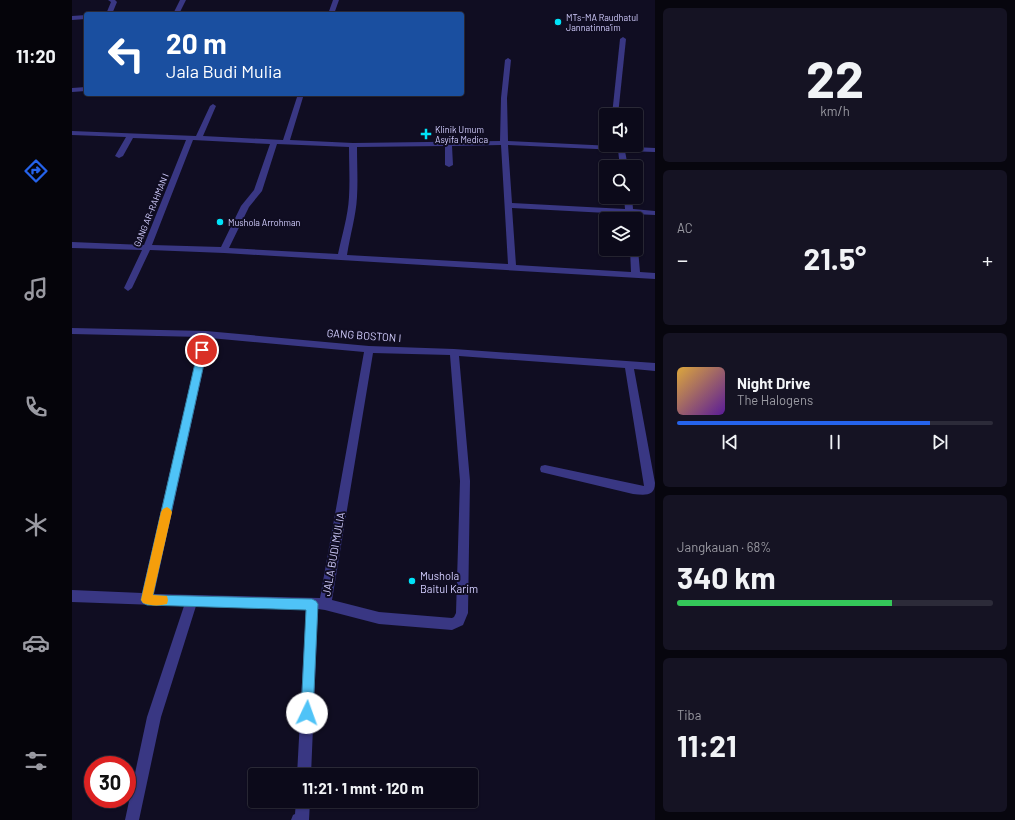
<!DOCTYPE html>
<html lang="id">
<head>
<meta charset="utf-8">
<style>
  :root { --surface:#0c0a1a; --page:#151323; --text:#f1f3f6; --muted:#9a9aa2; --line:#2c2b39; --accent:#2563eb }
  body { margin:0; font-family:Barlow,sans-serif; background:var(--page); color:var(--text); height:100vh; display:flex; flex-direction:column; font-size:15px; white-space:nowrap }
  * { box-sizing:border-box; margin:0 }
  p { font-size:13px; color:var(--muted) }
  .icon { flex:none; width:22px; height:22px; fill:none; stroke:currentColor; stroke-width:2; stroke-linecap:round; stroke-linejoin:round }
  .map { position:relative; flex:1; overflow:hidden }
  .drawer { display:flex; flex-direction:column; gap:8px; padding:8px; background:#07060e; width:360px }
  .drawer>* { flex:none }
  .guide { position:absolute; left:12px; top:12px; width:380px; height:84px; border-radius:4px; box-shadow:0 1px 3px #0004,0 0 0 1px var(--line); background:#1a4fa0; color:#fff; overflow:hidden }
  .fabs { position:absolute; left:527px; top:108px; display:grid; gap:8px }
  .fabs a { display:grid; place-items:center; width:44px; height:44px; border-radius:4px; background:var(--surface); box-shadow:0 1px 3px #0004,0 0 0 1px var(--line); font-size:20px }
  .speed { position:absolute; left:12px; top:756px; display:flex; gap:8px; font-size:20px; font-weight:700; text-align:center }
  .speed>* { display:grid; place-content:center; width:52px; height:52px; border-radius:50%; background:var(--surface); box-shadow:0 1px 3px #0004,0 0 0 1px var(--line); line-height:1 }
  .speed .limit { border:6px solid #d22; background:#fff; color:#111 }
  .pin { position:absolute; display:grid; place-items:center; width:34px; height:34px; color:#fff; margin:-17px; border:2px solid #fff; border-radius:50%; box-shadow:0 1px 4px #0007 }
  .me { position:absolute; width:44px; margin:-22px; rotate:3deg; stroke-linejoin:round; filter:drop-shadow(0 0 3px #0008) }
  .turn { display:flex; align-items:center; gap:14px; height:84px; padding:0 16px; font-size:18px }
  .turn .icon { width:52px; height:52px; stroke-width:2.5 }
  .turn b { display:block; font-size:28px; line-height:34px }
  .big { font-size:30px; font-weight:700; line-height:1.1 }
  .drawer .card { flex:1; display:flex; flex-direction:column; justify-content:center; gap:6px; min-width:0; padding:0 14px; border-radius:6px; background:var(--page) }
  .drawer .dial { align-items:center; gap:0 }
  .dial b { font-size:52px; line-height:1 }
  .song { display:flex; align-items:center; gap:12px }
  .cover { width:48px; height:48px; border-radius:6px; background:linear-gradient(135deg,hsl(40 70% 55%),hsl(270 70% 35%)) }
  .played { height:4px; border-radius:2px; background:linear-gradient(90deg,var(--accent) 80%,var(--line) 80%) }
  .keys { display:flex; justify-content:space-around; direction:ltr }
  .heat { display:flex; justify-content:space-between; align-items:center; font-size:22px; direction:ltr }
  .charge { height:6px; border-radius:3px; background:linear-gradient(90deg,#34c759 68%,var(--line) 0) }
  .trip { position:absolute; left:176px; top:768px; width:230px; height:40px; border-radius:4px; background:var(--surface); box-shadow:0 1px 3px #0004,0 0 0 1px var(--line); font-weight:700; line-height:40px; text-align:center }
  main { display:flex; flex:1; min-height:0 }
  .menu { display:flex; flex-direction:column; width:72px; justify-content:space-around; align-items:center; background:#05040a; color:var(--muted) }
  .menu .icon { width:28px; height:28px }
  .menu .on { color:var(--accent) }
  .menu b { font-size:18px; color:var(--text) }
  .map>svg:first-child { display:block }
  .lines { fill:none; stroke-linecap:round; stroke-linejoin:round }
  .minor { fill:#393783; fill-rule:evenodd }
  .route { fill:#4fc3f7; stroke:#337fa1 }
  .slow { fill:#f59e0b }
  .poi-dot { fill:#00e3f9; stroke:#100d22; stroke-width:1.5 }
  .labels { text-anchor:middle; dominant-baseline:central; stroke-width:4; stroke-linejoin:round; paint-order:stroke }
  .far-poi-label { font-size:9px; fill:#d3ceff; stroke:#100d22; text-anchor:start }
  .far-street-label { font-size:9px; fill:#d3ceff; stroke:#100d22 }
  .street-label { font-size:11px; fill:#d3ceff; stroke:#100d22 }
  .poi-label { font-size:11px; fill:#d3ceff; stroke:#100d22; text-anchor:start }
</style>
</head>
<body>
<main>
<nav class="menu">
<b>11:20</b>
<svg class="icon on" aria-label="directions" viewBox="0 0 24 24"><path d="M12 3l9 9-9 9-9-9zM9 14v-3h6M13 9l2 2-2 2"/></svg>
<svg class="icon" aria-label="music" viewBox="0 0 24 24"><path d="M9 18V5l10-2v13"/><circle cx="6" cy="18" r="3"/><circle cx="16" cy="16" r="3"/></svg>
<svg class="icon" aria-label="phone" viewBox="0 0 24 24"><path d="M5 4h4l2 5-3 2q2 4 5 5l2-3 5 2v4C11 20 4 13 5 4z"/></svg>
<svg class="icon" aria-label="climate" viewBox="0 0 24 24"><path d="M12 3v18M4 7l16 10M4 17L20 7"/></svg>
<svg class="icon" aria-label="car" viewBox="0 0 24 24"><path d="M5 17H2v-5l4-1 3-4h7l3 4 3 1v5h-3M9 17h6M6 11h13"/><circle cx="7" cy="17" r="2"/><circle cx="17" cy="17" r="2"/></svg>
<svg class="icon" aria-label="filters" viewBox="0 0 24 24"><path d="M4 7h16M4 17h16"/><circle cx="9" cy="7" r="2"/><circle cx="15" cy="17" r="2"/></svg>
</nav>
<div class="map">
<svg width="583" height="820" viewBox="0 0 583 820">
  <rect width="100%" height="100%" fill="#100d22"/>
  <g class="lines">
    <g class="minor">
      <path d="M36 0H43L45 2 40 14H34L39 2Z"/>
      <path d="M108 0H114L107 14H101Z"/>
      <path d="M261 0H267L262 14H256Z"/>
      <path d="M14 15V19L0 20V16Z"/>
      <path d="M551 37 554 39 546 115H540L548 39Z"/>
      <path d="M436 58 439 60 435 98 436 141 583 148V152L553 151 556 167H548L546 150 436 145 440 203 553 209 552 197H560L561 209 583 211V215L562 214V219H554V214L440 208 444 265 559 272 558 249H564V247L566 249 568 272 583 273V279L152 253 78 250 60 288 56 291 52 288 70 250 0 248V242L72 245 114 140 61 138 51 156 47 158 43 156 54 137 0 135V131L124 136 138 106 141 104 144 106 131 136 211 140 226 94H232L218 140 281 143 428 141 429 98 433 60ZM121 140 198 144 182 190 169 206 149 247 80 245ZM205 144 277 147C277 163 278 180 277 197 276 216 270 235 266 254L157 248 177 207 190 191ZM429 145 436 264 275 255C278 235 284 216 285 197 286 180 285 164 285 147L373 146V165L377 167 381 165 380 146Z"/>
      <path d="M14 87V91L0 92V88Z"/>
      <path d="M0 328 134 331 297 346 382 349 583 363V371L562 369 583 483C583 497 572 495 561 494L473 473 469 472 468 469 469 466 473 465 572 486 553 368 387 356 398 481 396 613 391 625 380 630 307 624 253 610 246 609 239 775H225L234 609 124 606 89 717 67 820H53L75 717 112 606 0 602V590L70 593 129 337 0 334ZM138 338 292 352 248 598 82 594ZM301 353 378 355 388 481 384 613 382 617 380 618 307 612 260 600Z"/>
      <path d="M224 801H238L237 820H219L221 815 223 814Z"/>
    </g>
  </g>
  <path class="route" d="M130 347 135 350 81 595 240 599 244 601 246 604 241 713 239 717 235 719 231 717 229 713 234 610 75 605 71 603 69 600 126 350Z"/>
  <path class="slow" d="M95 507 98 509 100 512 81 595 95 596 96 600 95 604C88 606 78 606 71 603L69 600 89 512 91 509Z"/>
  <g class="poi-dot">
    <circle cx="486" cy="22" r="4"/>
    <path d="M352 128h4v4h4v4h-4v4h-4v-4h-4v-4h4z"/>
    <circle cx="148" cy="222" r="4"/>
    <circle cx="340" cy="581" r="4"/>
  </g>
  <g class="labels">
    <g class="far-poi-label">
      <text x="494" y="17">MTs-MA Raudhatul<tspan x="494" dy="10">Jannatinna'im</tspan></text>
      <text x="363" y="129">Klinik Umum<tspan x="363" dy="10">Asyifa Medica</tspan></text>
      <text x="156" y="222">Mushola Arrohman</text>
    </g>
    <g class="far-street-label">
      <text transform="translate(79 210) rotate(-68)">GANG AR-RAHMAN I</text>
    </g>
    <g class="street-label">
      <text transform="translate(292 335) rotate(4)">GANG BOSTON I</text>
      <text transform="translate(261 554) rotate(-80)">JALA BUDI MULIA</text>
    </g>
    <g class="poi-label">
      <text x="348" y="575">Mushola<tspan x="348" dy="13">Baitul Karim</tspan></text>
    </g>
  </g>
</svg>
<div class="fabs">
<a><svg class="icon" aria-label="sound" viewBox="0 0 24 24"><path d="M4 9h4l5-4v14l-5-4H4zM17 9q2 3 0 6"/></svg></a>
<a><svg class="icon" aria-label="search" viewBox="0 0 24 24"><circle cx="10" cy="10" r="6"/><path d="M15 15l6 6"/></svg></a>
<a><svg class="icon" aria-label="layers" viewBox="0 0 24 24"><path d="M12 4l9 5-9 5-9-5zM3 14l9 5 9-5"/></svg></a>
</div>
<div class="speed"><div class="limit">30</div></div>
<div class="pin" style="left:130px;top:350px;background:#d93025"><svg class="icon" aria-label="arrive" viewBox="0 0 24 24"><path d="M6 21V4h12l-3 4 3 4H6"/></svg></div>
<svg class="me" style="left:235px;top:713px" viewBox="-20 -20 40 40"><circle r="19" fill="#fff"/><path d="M0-13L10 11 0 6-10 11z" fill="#4fc3f7"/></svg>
<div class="trip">11:21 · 1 mnt · 120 m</div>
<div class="guide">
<div class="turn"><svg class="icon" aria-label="left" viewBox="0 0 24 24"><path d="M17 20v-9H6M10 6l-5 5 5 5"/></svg><div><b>20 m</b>Jala Budi Mulia</div></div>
</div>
</div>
<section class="drawer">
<div class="card dial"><b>22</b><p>km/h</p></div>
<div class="card"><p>AC</p>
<div class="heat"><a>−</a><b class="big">21.5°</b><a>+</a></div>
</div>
<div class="card">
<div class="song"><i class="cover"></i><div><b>Night Drive</b><p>The Halogens</p></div></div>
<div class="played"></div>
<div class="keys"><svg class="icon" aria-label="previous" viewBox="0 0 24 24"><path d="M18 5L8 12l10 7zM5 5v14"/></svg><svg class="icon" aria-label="pause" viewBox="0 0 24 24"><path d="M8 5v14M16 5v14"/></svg><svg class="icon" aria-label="next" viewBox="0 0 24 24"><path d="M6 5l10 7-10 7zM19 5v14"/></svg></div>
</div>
<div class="card"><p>Jangkauan · 68%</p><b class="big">340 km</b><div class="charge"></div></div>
<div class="card"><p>Tiba</p><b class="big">11:21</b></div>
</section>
</main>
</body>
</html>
